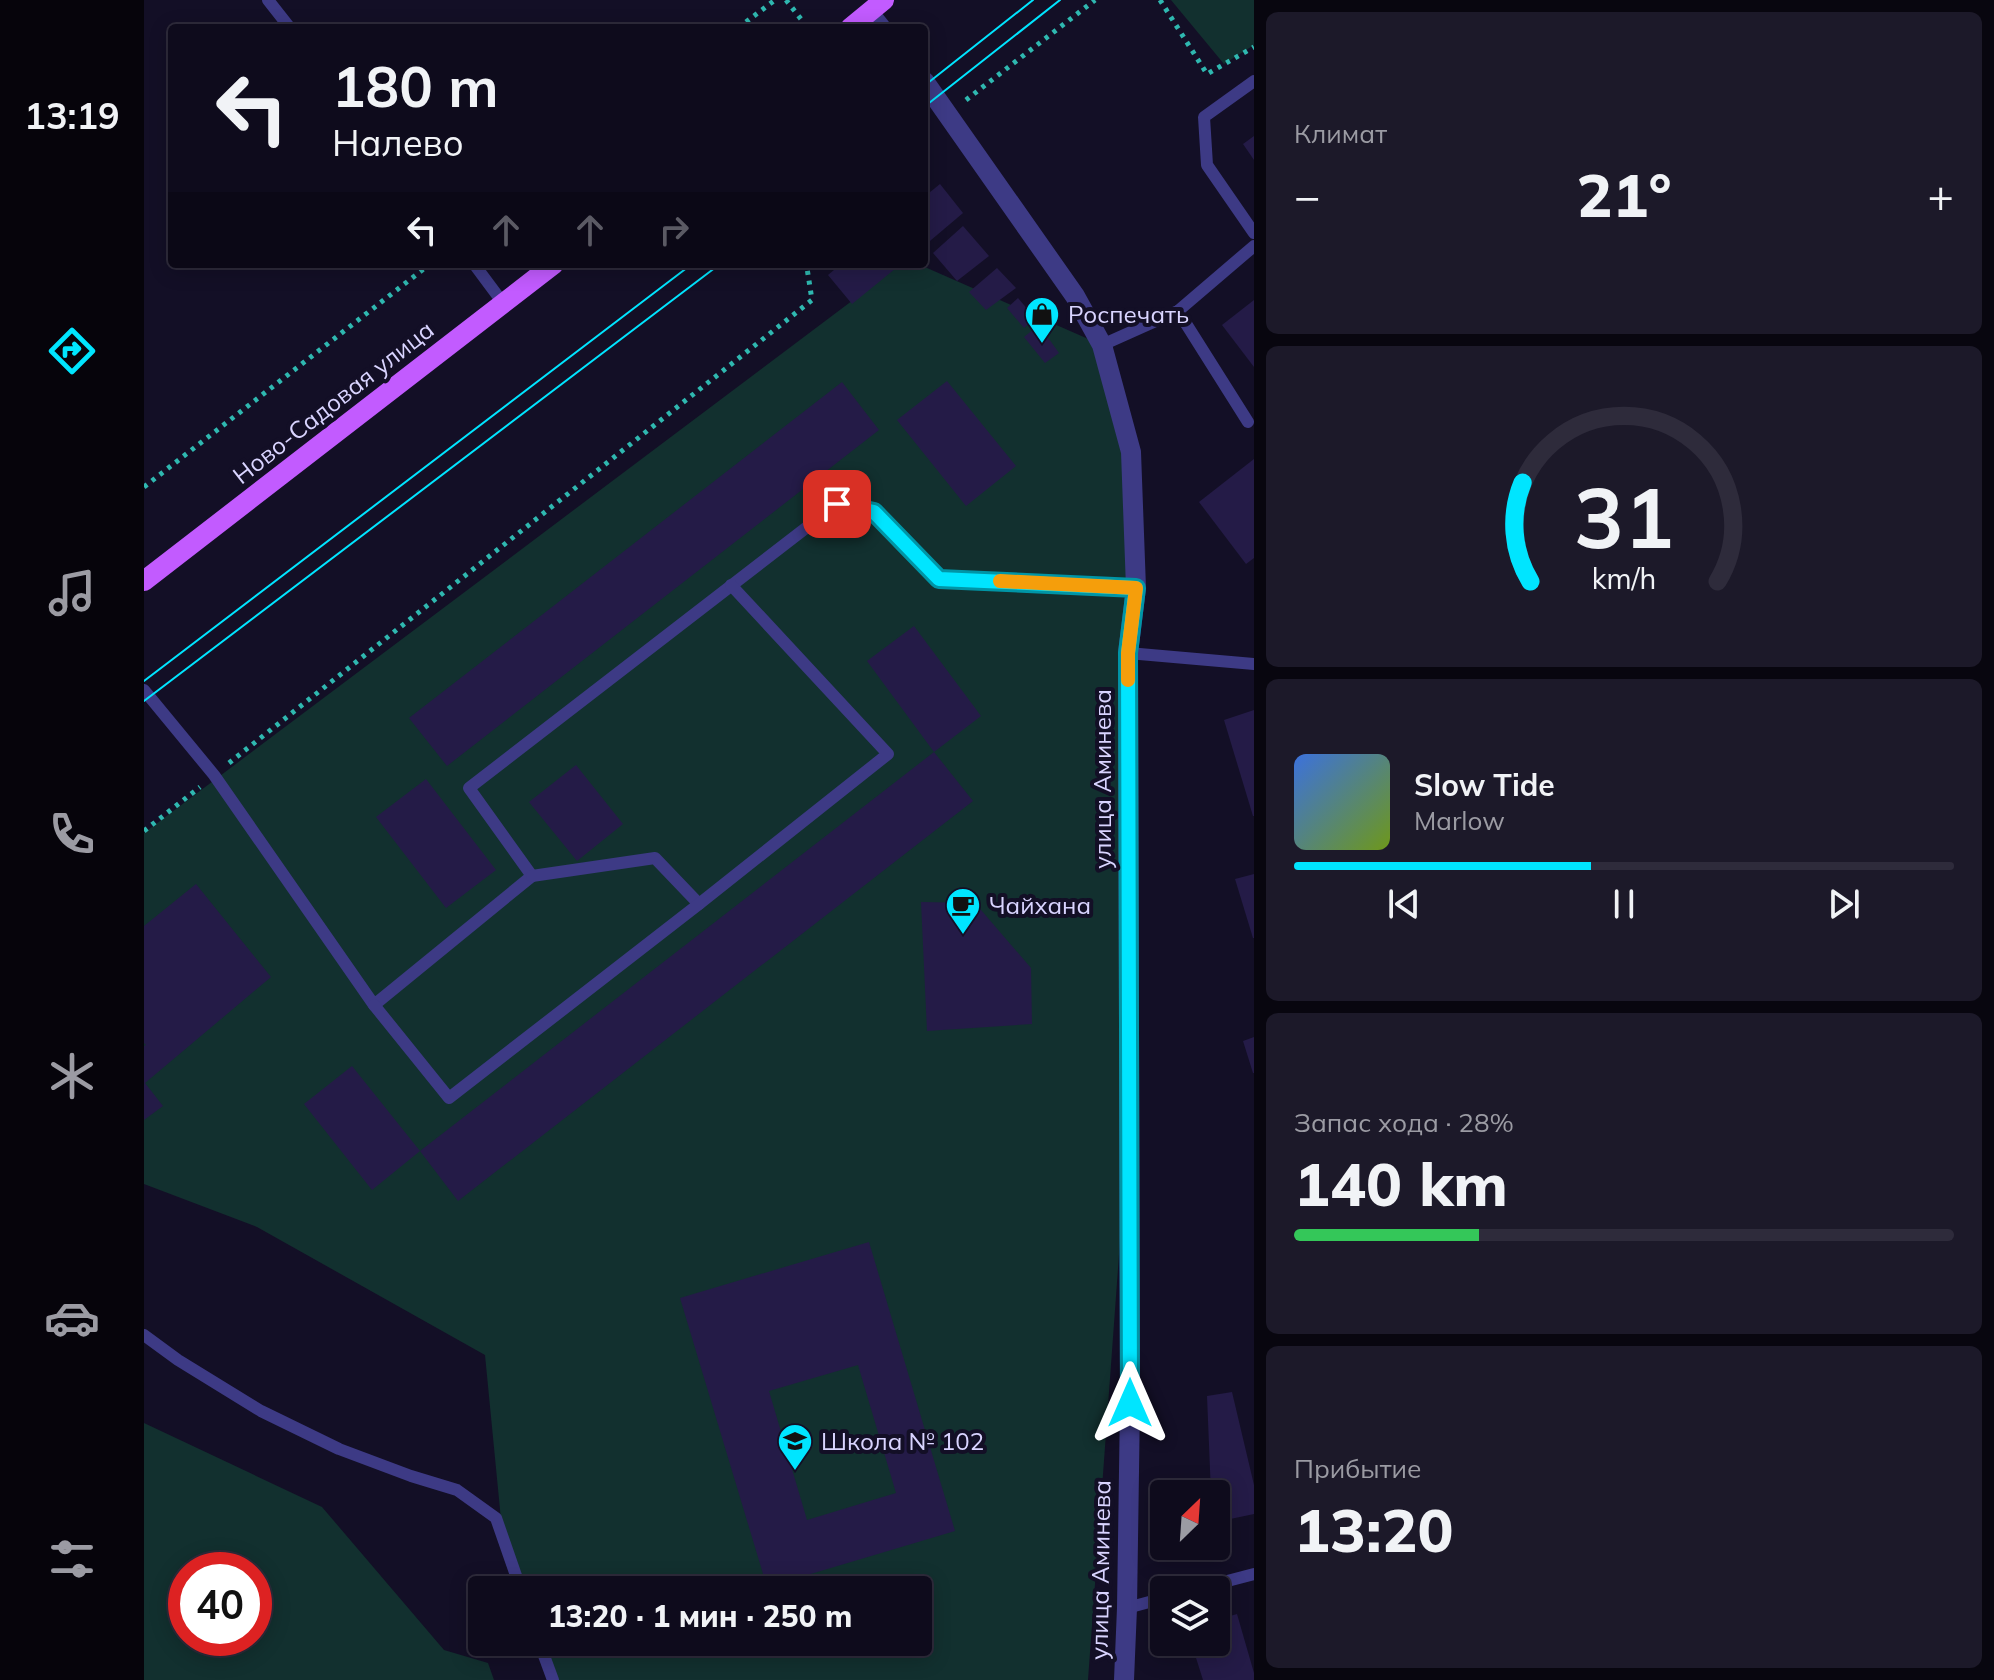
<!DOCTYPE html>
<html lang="ru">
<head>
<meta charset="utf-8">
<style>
  :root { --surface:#0e0b1c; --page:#1c1929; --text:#f1f3f6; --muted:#9b9ba3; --line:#2e2b3b; --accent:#00e5ff }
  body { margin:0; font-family:Mulish,sans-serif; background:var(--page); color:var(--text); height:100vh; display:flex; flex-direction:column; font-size:30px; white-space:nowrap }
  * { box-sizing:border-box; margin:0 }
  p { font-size:26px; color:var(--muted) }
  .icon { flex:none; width:44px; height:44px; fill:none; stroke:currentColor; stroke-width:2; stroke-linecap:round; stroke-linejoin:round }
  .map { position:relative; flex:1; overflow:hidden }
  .side { display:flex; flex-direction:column; gap:12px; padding:12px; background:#08060f; width:740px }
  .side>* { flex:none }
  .top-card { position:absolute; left:24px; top:24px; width:760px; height:244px; border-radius:8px; box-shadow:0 4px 20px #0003,0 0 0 2px var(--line); background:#0e0b1c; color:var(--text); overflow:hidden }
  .needle { width:52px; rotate:25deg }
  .buttons { position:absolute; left:1006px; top:1480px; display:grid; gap:16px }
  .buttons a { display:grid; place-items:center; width:80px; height:80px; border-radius:8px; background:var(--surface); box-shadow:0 4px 20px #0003,0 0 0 2px var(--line); font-size:40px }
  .speed { position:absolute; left:24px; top:1552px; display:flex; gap:16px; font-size:40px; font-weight:700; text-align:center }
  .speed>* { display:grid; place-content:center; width:104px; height:104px; border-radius:50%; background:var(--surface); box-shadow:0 4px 20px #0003,0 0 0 2px var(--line); line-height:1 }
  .speed .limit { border:12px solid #d22; background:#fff; color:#111 }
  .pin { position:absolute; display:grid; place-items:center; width:68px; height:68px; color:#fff; margin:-34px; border-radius:16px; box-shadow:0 4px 12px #0006 }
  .me { position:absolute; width:88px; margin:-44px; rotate:0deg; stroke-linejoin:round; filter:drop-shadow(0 0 6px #0008) }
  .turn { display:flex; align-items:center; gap:28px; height:168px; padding:0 32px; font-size:36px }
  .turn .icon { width:104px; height:104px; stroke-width:2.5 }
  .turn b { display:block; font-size:56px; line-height:68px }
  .lanes { display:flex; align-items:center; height:76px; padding:0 32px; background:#0003; justify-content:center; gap:40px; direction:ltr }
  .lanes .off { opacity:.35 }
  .big { font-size:60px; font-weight:800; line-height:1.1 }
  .side .widget { flex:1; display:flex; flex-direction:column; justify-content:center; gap:12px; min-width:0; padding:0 28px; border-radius:12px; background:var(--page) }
  .side .dial { align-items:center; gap:0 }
  .dial svg { height:208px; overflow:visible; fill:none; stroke:var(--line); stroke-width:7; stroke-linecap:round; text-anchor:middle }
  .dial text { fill:var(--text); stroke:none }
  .song { display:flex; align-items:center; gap:24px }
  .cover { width:96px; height:96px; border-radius:12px; background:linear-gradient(135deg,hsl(220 70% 55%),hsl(80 70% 35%)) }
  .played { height:8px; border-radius:4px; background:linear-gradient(90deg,var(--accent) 45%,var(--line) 45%) }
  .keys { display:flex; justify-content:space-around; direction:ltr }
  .heat { display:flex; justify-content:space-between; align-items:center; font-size:44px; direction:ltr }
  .charge { height:12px; border-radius:6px; background:linear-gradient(90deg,#34c759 28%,var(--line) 0) }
  .trip { position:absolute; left:324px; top:1576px; width:464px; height:80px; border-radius:8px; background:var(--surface); box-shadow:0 4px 20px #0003,0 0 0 2px var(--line); font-weight:800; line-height:80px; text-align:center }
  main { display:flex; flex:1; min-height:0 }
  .tabs { display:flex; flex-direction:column; width:144px; justify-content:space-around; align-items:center; background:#06040b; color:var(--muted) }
  .tabs .icon { width:56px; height:56px }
  .tabs .on { color:var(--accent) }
  .tabs b { font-size:36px; color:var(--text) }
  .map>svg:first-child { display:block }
  .green { fill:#12302f; fill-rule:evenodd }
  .building { fill:#241b47; fill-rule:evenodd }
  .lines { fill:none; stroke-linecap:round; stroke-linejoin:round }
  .path { stroke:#2fb8b0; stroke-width:5; stroke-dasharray:4 6; stroke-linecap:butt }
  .service { stroke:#3d3a85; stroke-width:12 }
  .tertiary { stroke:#3d3a85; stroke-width:20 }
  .primary { stroke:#c25bff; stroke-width:20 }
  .tram { stroke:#00e5ff; stroke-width:2 }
  .route-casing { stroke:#0095a6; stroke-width:20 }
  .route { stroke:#00e5ff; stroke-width:14 }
  .slow { stroke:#f59e0b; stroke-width:14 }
  .labels { text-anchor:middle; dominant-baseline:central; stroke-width:8; stroke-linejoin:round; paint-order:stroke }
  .poi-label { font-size:24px; fill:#d9d4ff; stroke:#130f26; text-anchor:start }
  .street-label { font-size:24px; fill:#d9d4ff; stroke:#130f26 }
</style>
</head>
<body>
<main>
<nav class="tabs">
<b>13:19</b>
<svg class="icon on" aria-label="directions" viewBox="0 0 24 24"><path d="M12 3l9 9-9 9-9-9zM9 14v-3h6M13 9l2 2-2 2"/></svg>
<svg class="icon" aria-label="music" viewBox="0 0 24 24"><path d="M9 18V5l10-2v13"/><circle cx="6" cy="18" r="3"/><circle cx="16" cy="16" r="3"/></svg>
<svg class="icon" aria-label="phone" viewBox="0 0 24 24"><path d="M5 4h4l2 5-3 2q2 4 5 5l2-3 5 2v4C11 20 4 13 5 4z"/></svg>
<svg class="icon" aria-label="climate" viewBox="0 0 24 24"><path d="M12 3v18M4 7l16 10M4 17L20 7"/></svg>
<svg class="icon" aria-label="car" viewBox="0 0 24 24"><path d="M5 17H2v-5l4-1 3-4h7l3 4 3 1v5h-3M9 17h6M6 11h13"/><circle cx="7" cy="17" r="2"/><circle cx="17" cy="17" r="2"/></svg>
<svg class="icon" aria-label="filters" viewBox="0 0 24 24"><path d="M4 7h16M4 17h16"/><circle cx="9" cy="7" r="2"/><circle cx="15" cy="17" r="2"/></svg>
</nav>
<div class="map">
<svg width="1110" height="1680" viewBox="0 0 1110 1680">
  <rect width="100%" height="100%" fill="#130f26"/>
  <g class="green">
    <path d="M1027 0H1110V45L1080 64Z"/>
    <path d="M757 264H774L958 345 987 452 985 1118 944 1680H409L395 1642H774V1590H377L359 1540 341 1355 113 1227 0 1184V833Z"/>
    <path d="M0 1423 178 1507 300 1650 344 1663 350 1680H0ZM110 1570V1638H42V1570Z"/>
  </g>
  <g class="building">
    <path d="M1110 136V160L1099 144Z"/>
    <path d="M796 184 819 213 780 246V197Z"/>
    <path d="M819 226 845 256 813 281 789 253Z"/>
    <path d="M697 264H757L708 304 684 275Z"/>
    <path d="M853 268 872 288 842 310 825 292Z"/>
    <path d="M874 298 891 318 880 328 863 308Z"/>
    <path d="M1110 300V367L1078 325Z"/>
    <path d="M895 325 915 353 901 363 880 337Z"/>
    <path d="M803 381 872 466 822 506 753 420Z"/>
    <path d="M698 382 735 430 303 766 265 718Z"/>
    <path d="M1110 459V558L1102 564 1055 502Z"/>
    <path d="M770 626 837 716 790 752 723 661Z"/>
    <path d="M1110 710V816H1109L1080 720Z"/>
    <path d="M790 752 829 801 314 1201 276 1151Z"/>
    <path d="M432 765 479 824 433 861 385 802Z"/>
    <path d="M282 779 352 870 302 908 232 817Z"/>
    <path d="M1110 874V938H1109L1091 879Z"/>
    <path d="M52 884 127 977 1 1083 19 1106 0 1120V1046L2 1045 0 1043V926Z"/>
    <path d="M777 902 831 903 887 968 888 1024 783 1031Z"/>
    <path d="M1110 1037V1073H1109L1099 1041Z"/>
    <path d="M208 1066 276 1151 228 1190 160 1104Z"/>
    <path d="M725 1242 811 1531 623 1587 536 1298ZM714 1365 752 1493 663 1520 625 1391Z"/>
    <path d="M1088 1392 1110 1485V1514L1072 1522V1494H1067L1063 1396Z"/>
    <path d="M1093 1614 1110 1673V1680H1059L1047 1642H1072V1620Z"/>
  </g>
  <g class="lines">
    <g class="path">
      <path d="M642 0 664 28"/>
      <path d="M1016 0 1063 74 1110 47"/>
      <path d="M594 28 631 0"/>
      <path d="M822 100 951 0"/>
      <path d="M0 487 286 264"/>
      <path d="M85 763 668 300 663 268 669 264"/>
      <path d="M0 831 56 787"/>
    </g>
    <g class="service">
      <path d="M124 0 146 28"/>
      <path d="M1110 81 1060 117 1063 165 1110 233"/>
      <path d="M330 264 359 303"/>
      <path d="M1034 311 1104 422"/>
      <path d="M958 345 1034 311 1110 246"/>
      <path d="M984 653 1110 664"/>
      <path d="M0 690 70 775 230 1005 388 876 325 788 693 504 730 512 795 579 992 588"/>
      <path d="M388 876 511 858 555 904"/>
      <path d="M230 1005 305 1098 555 904 744 754 587 585"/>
      <path d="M0 1335 34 1360 117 1411 195 1449 267 1476 313 1490 352 1518 377 1590"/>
      <path d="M1049 1590 1110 1574"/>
      <path d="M983 1608 1020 1598"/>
      <path d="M395 1642 409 1680"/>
    </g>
    <g class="tertiary">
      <path d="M725 13 737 28"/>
      <path d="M780 81 931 296 958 345 987 452 992 588 984 653 986 1403 983 1608 980 1680"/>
    </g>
    <g class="primary">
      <path d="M706 28 740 0"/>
      <path d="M0 581 410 264"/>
    </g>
    <g class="tram">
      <path d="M780 86 889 0"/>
      <path d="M780 107 916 0"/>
      <path d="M0 681 548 264"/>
      <path d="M0 701 576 264"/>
    </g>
  </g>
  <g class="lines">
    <g class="route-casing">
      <path id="route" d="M693 504 730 512 795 579 992 588 984 653 986 1403"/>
    </g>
    <use href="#route" class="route"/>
    <path class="slow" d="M856 581 992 588 984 653V680"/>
  </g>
  <defs>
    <g id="shop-pin" transform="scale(1.8)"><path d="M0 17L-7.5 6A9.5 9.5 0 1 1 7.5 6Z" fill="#00e5ff" stroke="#130f26"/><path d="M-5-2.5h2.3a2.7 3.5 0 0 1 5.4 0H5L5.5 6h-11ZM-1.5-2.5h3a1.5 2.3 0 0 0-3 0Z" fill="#111"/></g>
    <g id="cafe-pin" transform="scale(1.8)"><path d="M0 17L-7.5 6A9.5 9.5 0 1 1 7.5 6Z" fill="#00e5ff" stroke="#130f26"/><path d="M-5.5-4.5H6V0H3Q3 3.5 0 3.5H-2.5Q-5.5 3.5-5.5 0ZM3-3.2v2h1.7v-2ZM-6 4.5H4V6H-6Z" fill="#111"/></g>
    <g id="school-pin" transform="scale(1.8)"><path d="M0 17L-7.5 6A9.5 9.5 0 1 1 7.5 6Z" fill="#00e5ff" stroke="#130f26"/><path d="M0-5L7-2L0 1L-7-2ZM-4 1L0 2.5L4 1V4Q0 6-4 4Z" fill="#111"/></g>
  </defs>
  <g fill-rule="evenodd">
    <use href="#shop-pin" x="898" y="314"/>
    <use href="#cafe-pin" x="819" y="905"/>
    <use href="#school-pin" x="651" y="1441"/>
  </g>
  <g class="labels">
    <g class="poi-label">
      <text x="924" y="314">Роспечать</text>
      <text x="845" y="905">Чайхана</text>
      <text x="677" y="1441">Школа № 102</text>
    </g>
    <g class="street-label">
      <text transform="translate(189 402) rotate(-38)">Ново-Садовая улица</text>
      <text transform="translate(958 779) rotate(-90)">улица Аминева</text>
      <text transform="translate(956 1570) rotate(-89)">улица Аминева</text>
    </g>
  </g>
</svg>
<div class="buttons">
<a><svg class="needle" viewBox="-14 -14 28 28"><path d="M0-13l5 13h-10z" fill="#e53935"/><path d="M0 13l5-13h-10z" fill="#9b9ba3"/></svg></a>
<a><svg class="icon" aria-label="layers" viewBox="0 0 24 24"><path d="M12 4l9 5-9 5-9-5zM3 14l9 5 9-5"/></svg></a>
</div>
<div class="speed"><div class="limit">40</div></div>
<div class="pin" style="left:693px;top:504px;background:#d93025"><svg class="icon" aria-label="arrive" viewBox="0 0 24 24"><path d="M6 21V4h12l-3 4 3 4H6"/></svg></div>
<svg class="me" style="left:986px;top:1403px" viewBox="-20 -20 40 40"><path d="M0-17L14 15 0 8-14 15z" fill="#00e5ff" stroke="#fff" stroke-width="4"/></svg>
<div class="trip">13:20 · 1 мин · 250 m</div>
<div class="top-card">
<div class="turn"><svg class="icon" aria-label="left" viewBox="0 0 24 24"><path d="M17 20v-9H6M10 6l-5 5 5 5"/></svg><div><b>180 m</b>Налево</div></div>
<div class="lanes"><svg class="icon" aria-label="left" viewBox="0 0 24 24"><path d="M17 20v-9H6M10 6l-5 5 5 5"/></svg><svg class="icon off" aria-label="ahead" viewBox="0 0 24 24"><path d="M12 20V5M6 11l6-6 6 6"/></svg><svg class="icon off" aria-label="ahead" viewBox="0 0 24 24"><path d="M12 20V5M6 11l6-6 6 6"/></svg><svg class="icon off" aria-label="right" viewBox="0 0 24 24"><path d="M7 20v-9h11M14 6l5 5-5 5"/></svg></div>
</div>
</div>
<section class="side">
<div class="widget"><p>Климат</p>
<div class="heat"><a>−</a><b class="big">21°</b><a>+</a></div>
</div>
<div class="widget dial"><svg viewBox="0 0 100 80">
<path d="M14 69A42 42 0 1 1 86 69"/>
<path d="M14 69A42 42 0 0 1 11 31" stroke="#00e5ff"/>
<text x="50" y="56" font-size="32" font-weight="700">31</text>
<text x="50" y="72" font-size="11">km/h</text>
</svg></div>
<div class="widget">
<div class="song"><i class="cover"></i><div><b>Slow Tide</b><p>Marlow</p></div></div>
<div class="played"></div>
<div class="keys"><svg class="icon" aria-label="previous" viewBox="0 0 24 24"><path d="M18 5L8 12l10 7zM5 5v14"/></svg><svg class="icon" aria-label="pause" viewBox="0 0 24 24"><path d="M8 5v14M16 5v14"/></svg><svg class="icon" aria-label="next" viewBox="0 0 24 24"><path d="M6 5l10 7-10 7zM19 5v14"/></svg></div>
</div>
<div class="widget"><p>Запас хода · 28%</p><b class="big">140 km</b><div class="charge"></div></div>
<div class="widget"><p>Прибытие</p><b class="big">13:20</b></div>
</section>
</main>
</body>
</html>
